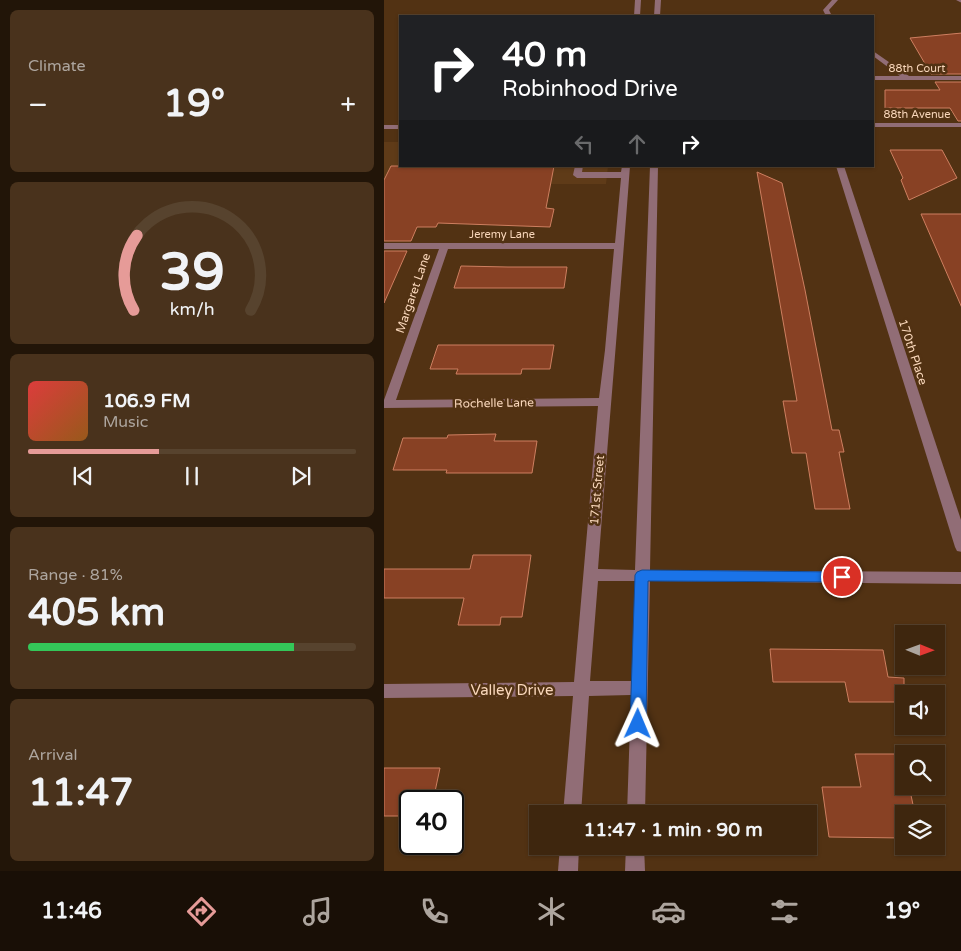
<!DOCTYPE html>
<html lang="en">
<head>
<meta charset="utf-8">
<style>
  :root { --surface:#3e260e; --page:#49321c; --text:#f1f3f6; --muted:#ada59e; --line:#57432e; --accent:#e69b98 }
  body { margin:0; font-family:"Varela Round",sans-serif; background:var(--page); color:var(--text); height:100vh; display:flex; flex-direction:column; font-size:19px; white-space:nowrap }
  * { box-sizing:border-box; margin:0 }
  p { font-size:16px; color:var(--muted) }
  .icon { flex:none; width:28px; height:28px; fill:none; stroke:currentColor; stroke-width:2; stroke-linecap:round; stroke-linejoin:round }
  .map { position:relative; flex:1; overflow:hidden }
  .details { display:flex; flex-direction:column; gap:10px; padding:10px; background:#221508; width:384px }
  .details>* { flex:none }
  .guide { position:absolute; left:15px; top:15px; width:475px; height:152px; border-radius:0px; box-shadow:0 1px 4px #0004,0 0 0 1px var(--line); background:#202124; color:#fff; overflow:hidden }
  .needle { width:32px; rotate:91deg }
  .buttons { position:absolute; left:511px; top:625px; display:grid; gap:10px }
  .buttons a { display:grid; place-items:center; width:50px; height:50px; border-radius:0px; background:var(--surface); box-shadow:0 1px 4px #0004,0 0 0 1px var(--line); font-size:25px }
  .speed { position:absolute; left:15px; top:790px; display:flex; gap:10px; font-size:25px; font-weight:700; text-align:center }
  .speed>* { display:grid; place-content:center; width:65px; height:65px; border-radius:50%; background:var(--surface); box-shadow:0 1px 4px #0004,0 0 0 1px var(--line); line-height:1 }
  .speed .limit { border:2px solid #111; border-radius:8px; background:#fff; color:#111 }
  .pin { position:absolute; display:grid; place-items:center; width:42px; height:42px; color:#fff; margin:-21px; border:2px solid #fff; border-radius:50%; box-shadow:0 1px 5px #0007 }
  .me { position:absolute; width:55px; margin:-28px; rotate:1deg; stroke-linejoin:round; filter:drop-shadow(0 0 4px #0008) }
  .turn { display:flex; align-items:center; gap:18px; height:105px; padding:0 20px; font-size:22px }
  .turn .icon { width:65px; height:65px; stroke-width:2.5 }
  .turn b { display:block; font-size:35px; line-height:42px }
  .lanes { display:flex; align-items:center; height:48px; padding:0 20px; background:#0003; justify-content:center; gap:25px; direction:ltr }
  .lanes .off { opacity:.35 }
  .big { font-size:38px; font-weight:700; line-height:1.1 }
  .details .tile { flex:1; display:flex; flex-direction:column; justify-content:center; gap:8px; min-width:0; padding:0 18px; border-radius:8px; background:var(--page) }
  .details .dial { align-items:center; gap:0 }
  .dial svg { height:130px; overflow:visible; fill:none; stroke:var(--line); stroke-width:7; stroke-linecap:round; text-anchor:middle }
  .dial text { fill:var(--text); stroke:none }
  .song { display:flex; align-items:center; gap:15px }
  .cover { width:60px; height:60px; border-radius:8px; background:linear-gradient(135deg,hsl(0 70% 55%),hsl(30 70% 35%)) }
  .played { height:5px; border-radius:2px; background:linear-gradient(90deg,var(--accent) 40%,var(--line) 40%) }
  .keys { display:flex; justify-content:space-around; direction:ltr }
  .heat { display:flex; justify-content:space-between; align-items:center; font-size:28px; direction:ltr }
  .charge { height:8px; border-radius:4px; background:linear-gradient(90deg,#34c759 81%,var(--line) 0) }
  .trip { position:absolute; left:145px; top:805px; width:288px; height:50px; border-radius:0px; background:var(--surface); box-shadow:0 1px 4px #0004,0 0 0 1px var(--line); font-weight:700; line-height:50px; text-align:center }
  .dock { display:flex; height:80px; justify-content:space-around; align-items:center; background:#190f06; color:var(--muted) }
  .dock .icon { width:35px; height:35px }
  .dock .current { color:var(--accent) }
  .dock b { font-size:22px; color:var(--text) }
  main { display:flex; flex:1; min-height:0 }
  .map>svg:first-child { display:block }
  .built { fill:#5f3b18 }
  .building { fill:#884124; stroke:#ce7f60 }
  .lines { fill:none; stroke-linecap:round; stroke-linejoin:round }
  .minor { fill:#916d76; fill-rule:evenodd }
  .route { fill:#1a73e8; stroke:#114b97 }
  .labels { text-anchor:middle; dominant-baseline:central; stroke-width:5; stroke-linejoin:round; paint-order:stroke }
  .far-street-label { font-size:11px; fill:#f9d7bb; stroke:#523213 }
  .street-label { font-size:12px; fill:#f9d7bb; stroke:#523213 }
  .near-street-label { font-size:15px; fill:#f9d7bb; stroke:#523213 }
</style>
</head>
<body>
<main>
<section class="details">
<div class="tile"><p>Climate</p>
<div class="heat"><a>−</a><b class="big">19°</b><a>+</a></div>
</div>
<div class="tile dial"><svg viewBox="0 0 100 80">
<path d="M14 69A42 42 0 1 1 86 69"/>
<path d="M14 69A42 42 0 0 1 16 23" stroke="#e69b98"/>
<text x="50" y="56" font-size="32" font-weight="700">39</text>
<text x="50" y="72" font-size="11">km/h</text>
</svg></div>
<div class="tile">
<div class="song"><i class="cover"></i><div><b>106.9 FM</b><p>Music</p></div></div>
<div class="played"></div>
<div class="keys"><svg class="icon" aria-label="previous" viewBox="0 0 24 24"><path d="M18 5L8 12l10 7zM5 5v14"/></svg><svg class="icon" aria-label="pause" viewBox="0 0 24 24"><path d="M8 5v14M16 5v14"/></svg><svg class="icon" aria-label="next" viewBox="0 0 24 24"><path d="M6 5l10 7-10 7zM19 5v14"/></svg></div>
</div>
<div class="tile"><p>Range · 81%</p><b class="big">405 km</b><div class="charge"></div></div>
<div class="tile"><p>Arrival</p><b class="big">11:47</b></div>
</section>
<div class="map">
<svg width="578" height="871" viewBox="0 0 578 871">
  <rect width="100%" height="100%" fill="#523213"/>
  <path class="built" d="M0 142H16V166H224L222 184H0Z"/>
  <g class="building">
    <path d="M578 33V74H547L526 38Z"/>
    <path d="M551 82H578V121H574L566 108H501V90H556Z"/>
    <path d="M506 150H558L573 178 525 200 517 180 519 178Z"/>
    <path d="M7 166H170L162 208 170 209 166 227 54 223 52 227H33L27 241H0V180Z"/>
    <path d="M373 172 398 183 421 290 448 430H455L460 452H455L466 509H431L422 453H408L399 401H413Z"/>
    <path d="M537 214H578V308Z"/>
    <path d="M0 251H23L0 303Z"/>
    <path d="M77 266 124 267H183L180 288H70Z"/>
    <path d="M54 345H170L166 369H138L137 374H72L74 369H46Z"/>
    <path d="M112 434 110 441H153L148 473H62L63 470H9L19 438H63L64 435Z"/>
    <path d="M89 555H147L138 617H117L116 625H74L80 598H0V569H86Z"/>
    <path d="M386 649 499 650 504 677 520 678V702H465L461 682H389Z"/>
    <path d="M471 754H520V786H525L531 814H520V838L445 837 438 787H477Z"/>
    <path d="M0 768H56L49 801H26V816H0Z"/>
  </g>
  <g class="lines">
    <g class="minor">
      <path d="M251 0H257L256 16H250Z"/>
      <path d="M271 0H277L276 16H270Z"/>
      <path d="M448 0H454L445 10 448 16H442L439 10Z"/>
      <path d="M572 0H578V3Z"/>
      <path d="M489 51 525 76H578V80H489V76H516L489 56Z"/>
      <rect x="489" y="123" width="89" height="4"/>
      <rect x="0" y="125" width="16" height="4"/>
      <path d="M191 166H199L198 172H237L238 166H246C236 301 224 435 214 569L251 570 266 166H274L266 570 578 572V584L266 581 261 814H243L247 695 205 696 197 814H179L189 696 0 698V684L190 682 214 406 0 408V400L55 249H0V243H231L237 178H193L189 175ZM64 249H230L221 350 215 398 12 400ZM214 581H251L248 681H206Z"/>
      <path d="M452 166H460L578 523V552L573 551 571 547Z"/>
      <path d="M176 846H195L194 871H174Z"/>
      <path d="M242 846H260L261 871H241Z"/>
    </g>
  </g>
  <path class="route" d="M258 570 458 572 462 573 464 577 462 581 458 582 264 581 262 724 260 729 254 731 249 729 246 724 251 575 253 572Z"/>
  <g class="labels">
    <g class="far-street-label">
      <text x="533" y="68">88th Court</text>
      <text x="533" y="114">88th Avenue</text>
      <text x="118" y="234">Jeremy Lane</text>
    </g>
    <g class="street-label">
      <text transform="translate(29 293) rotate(-71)">Margaret Lane</text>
      <text transform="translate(529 352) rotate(72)">170th Place</text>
      <text transform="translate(110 403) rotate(-1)">Rochelle Lane</text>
      <text transform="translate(213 490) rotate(-85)">171st Street</text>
    </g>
    <g class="near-street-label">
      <text x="128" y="690">Valley Drive</text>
    </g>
  </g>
</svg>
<div class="buttons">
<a><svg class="needle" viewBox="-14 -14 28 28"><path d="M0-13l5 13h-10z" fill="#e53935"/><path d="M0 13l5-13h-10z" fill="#ada59e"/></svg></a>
<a><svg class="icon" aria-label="sound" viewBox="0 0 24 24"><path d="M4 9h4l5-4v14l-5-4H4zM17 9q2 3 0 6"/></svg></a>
<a><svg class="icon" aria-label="search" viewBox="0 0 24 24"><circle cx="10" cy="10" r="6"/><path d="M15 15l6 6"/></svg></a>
<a><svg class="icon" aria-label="layers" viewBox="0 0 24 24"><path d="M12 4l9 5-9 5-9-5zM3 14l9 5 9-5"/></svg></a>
</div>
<div class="speed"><div class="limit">40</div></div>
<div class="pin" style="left:458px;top:577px;background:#d93025"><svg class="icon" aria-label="arrive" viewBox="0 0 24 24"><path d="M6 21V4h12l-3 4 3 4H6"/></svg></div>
<svg class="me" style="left:254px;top:724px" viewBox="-20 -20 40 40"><path d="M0-17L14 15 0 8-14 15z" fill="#1a73e8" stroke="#fff" stroke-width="4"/></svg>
<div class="trip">11:47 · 1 min · 90 m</div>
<div class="guide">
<div class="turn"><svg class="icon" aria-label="right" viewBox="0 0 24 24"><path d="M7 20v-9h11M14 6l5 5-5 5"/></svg><div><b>40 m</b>Robinhood Drive</div></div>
<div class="lanes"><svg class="icon off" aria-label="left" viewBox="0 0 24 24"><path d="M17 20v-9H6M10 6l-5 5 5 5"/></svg><svg class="icon off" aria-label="ahead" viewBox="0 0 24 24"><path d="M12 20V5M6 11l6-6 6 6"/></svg><svg class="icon" aria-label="right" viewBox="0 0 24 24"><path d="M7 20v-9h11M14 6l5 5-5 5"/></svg></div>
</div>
</div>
</main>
<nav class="dock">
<b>11:46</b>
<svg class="icon current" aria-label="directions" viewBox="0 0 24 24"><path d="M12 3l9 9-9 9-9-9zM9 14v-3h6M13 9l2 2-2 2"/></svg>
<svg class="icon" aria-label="music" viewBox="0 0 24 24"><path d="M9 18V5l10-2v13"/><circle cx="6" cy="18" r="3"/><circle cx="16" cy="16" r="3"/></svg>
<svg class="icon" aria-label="phone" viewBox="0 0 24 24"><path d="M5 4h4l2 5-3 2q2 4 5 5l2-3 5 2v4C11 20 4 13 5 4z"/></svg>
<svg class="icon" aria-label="climate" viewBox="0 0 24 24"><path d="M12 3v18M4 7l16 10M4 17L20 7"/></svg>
<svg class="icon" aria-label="car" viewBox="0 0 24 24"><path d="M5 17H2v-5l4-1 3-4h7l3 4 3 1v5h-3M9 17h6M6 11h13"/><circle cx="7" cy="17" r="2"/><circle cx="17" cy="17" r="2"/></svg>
<svg class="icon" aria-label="filters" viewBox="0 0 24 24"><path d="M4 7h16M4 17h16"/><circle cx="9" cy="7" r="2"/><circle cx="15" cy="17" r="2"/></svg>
<b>19°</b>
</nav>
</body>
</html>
